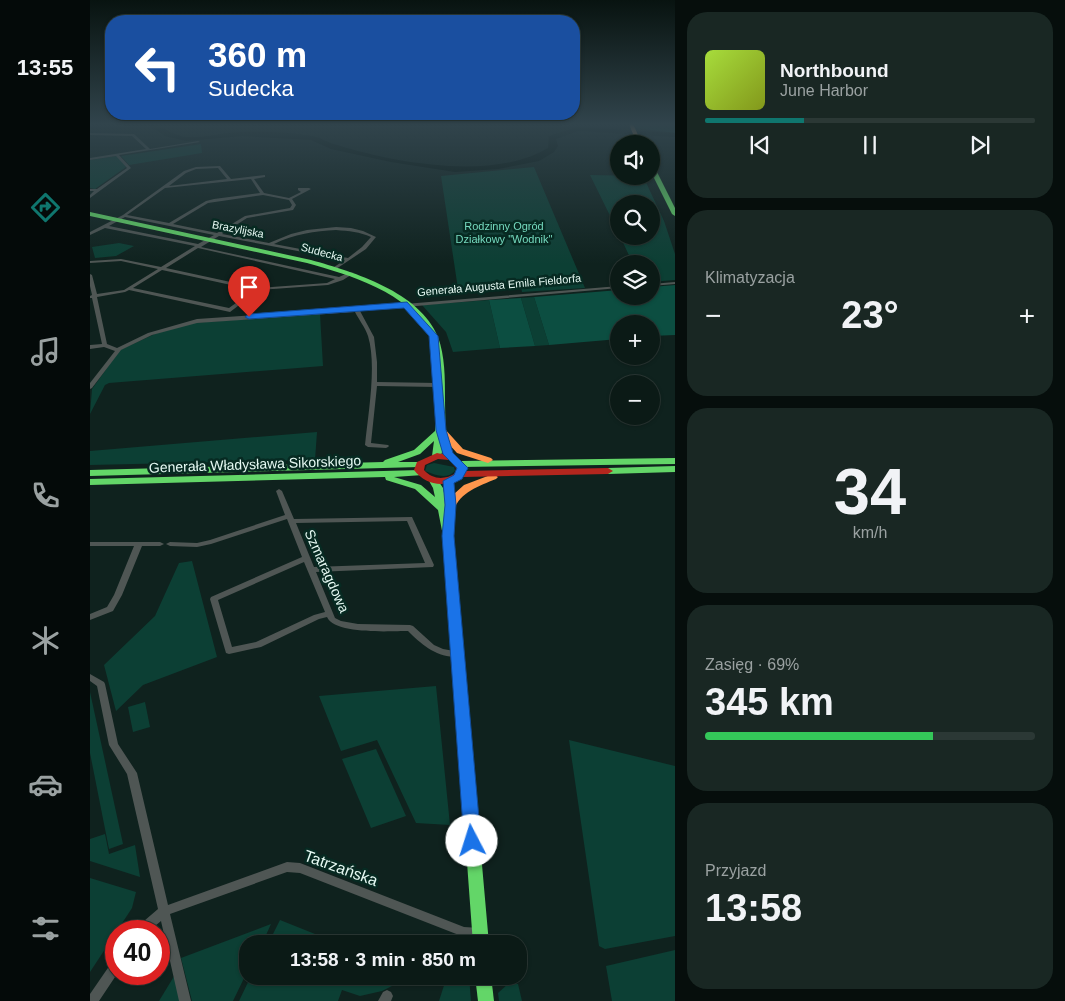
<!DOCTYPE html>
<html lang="pl">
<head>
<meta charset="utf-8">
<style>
  :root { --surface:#0b1a16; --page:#192723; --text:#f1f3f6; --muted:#9aa1a1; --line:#2b3835; --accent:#0f766e }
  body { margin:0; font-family:Arial,sans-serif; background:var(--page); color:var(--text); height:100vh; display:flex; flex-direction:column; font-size:19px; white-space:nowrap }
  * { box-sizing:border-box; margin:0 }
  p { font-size:16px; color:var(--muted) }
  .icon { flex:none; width:28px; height:28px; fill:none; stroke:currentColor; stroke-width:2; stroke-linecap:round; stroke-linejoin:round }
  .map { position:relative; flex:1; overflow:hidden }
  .drawer { display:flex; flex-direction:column; gap:12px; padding:12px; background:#060e0c; width:390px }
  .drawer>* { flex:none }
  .guide { position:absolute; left:15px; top:15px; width:475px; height:105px; border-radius:20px; box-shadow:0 1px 4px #0004,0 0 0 1px var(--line); background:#1a4fa0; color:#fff; overflow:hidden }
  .fabs { position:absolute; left:520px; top:135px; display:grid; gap:10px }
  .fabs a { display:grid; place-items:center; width:50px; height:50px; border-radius:50%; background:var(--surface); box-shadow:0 1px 4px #0004,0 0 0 1px var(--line); font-size:25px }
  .speed { position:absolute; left:15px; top:920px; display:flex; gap:10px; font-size:25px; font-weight:700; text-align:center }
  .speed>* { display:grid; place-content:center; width:65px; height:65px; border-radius:50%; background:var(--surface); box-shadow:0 1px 4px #0004,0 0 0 1px var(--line); line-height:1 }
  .speed .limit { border:8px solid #d22; background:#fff; color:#111 }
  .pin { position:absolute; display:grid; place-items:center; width:42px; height:42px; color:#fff; margin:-51px -21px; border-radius:50% 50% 50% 0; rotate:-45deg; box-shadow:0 0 5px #0007 }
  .pin .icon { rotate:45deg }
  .me { position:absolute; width:55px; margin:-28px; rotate:355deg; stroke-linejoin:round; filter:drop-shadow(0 0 4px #0008) }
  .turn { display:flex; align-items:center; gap:18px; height:105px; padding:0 20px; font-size:22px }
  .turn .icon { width:65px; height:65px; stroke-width:2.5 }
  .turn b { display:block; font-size:35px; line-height:42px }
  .big { font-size:38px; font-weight:800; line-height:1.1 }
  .drawer .tile { flex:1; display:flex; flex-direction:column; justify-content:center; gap:8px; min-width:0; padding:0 18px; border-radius:20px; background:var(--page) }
  .drawer .dial { align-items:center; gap:0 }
  .dial b { font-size:65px; line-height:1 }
  .song { display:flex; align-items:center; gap:15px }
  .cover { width:60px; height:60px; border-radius:8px; background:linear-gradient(135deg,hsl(80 70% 55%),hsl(70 70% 35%)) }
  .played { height:5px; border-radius:2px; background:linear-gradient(90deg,var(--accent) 30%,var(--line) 30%) }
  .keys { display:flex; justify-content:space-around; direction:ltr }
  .heat { display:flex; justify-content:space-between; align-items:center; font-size:28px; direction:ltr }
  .charge { height:8px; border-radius:4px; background:linear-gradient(90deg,#34c759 69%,var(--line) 0) }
  .trip { position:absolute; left:149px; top:935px; width:288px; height:50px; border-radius:20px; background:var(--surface); box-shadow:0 1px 4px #0004,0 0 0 1px var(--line); font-weight:800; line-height:50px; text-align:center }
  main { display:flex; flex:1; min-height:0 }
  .tabs { display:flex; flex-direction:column; width:90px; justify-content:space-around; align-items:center; background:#040a09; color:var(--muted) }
  .tabs .icon { width:35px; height:35px }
  .tabs .on { color:var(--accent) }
  .tabs b { font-size:22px; color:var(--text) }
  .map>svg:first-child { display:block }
  .green { fill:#0c3f34 }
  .forest { fill:#0c4e41 }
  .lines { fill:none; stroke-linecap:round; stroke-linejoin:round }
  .river { fill:#01110c; fill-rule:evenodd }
  .street { fill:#4f5654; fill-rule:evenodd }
  .fast { fill:#63d668; fill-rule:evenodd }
  .slow { fill:#ff974d; fill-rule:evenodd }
  .jam { fill:#b3261e; fill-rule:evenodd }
  .route { fill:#1a73e8; stroke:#114b97 }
  .labels { text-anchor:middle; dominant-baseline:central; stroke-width:5; stroke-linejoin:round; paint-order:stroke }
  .far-park-label { font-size:11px; fill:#75d9be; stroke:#072a22 }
  .far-street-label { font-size:11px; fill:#e6f9f3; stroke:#072a22 }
  .street-label { font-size:14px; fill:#e6f9f3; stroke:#072a22 }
  .near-street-label { font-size:16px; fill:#e6f9f3; stroke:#072a22 }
</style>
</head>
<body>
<main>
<nav class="tabs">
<b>13:55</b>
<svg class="icon on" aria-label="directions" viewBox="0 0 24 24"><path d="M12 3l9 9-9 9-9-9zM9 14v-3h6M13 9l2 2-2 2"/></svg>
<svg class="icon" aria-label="music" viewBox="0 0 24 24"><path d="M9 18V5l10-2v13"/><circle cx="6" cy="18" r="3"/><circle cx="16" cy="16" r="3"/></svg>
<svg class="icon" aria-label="phone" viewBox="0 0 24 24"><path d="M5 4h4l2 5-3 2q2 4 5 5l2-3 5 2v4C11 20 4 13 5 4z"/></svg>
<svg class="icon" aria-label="climate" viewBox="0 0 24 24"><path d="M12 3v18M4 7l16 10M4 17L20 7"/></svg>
<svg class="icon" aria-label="car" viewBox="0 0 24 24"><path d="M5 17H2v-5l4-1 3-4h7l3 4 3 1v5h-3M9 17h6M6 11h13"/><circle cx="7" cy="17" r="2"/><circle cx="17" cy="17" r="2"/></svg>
<svg class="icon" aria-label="filters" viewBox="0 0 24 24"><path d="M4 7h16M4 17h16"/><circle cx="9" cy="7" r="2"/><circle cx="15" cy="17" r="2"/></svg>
</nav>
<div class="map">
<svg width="585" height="1001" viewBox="0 0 585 1001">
  <rect width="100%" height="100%" fill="#0f221e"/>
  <g class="green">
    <path d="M544 124H585V133L546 128Z"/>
    <path d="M111 144 112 153 39 165 31 156Z"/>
    <path d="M27 156 36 167 5 189 0 188V160Z"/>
    <path d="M444 167 495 288 432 292 431 287 368 289 351 176Z"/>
    <path d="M500 175 553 176 574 221 585 254V280L561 282V264H543L530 236H561V204H529V234Z"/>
    <path d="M29 243 44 246 26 256 5 258 2 247Z"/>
    <path d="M444 297 459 345 445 346 431 298Z"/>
    <path d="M399 300 410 348 363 352 356 332 332 305Z"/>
    <path d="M230 314 233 366 19 383 15 385 0 414 2 389 30 350 67 333 102 323Z"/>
    <path d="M227 432 225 460 0 465V451Z"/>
    <path d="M344 463 364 467 365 471C356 480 346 475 335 471L337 465Z"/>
    <path d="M102 561 127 657 53 685 26 711 14 665 65 616 89 563Z"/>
    <path d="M346 686 360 825 326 823 287 740 251 751 229 696Z"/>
    <path d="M0 692 33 844 19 849 0 753Z"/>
    <path d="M55 702 60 727 43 732 38 707Z"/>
    <path d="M479 740 585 766V936L515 949 509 946Z"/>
    <path d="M286 749 316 816 281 828 252 759Z"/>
    <path d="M15 834 19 854 45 845 50 877 0 861V839Z"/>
    <path d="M0 878 46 892 42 908 0 972Z"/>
    <path d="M190 920 250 944H178Z"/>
    <path d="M181 924 172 944H158L157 972 143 1001H102L91 958Z"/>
    <path d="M585 950V1001H522L516 966Z"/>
    <path d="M86 973 92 1001H69Z"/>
    <path d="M161 976H324L321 986 306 984 292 991 270 996 252 990 248 1001H149Z"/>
    <path d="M357 976H379L381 1001H349Z"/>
    <path d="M419 983 428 984 432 1001H409L408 993Z"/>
  </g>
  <g class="forest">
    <path d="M585 285V335L561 336V324H529V339L459 345 444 297 529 290V296H561V287Z"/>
    <path d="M431 298 445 346 410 348 399 300Z"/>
  </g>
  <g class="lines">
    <path class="river" d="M57 124C72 124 82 136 97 137 114 138 132 133 150 132 172 131 200 132 222 136 230 137 238 143 247 145 305 163 404 181 458 148L459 136 487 127 585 133V137L488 131 466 139 468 146 464 152 449 161 408 169 365 172 301 162 241 149 221 140 152 136 96 141 75 136Z"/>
    <g class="street">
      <path d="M0 133 44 134 60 149 108 141 110 142 29 155 41 168 0 198V195L4 191H0V189H7L37 168 26 156 0 160V158L56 149 42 136 0 135Z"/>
      <path d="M130 166 141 179 175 175V177L164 179 174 193 199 198 211 192 208 190V188H219L221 189 202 199 206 205 203 210 157 218 132 234 179 243 201 234 217 230 246 227 261 228 273 231 286 237 276 249 246 269 244 268V267L255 260 129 236 111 247 249 277 260 272 264 273 253 280 238 285 169 290 140 312 39 290 35 292 7 297 17 344 27 348 58 333 107 319 267 308 529 286V288L270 311 284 337 287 362V382L348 383 351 385 348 387 287 386 281 443 298 445 299 446 298 447 296 448 278 447 275 445C278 414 287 365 278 336 275 327 269 320 265 312L107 323 62 335 31 350 2 388 0 389V383L25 351 14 347 0 349V345L12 344 2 298H0V296L2 295 0 286V274L2 275 7 294 34 290 68 269 31 261 0 263V261L31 259 71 267 105 246 15 228 0 235V232L33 215 94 171 106 167ZM128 168 137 179 79 186 96 173 106 169ZM161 179 170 193 124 199 116 201 79 223 37 215 75 188ZM173 195 199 200 202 205 200 208 155 216 127 233 83 224 118 203ZM35 217 124 235 108 244 19 226ZM246 230C259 231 270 232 281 237L272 247 258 258 184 244C204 234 225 231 246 230ZM108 248 245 279 237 283 168 288 76 268ZM72 270 164 290 139 308 43 288Z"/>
      <path d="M585 282V284L561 286V284Z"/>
      <path d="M189 489 192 491 204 519 322 517 344 565 343 567 226 572 245 618 251 621 268 624 320 625 323 626 344 645 353 649 370 652 371 654 370 656C349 660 331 644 318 631 301 631 245 635 237 617L229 619 171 647 139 654 136 653 120 599 121 597 212 557 197 519 121 544 107 547 80 546 76 544 80 542 107 543 120 540 195 515 186 491ZM317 521 335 563 224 567 206 523ZM214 562 235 612 224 615 166 642 142 647 128 600Z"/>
      <path d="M0 542H70L74 544 70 546H52L32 595 23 611 0 620V614L17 607 24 595 44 546H0Z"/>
      <path d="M0 674 14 682 15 684 28 744 47 773 78 905 197 862 210 863 374 927 390 928 394 929 395 933 394 937 390 938 374 937 210 873 197 872 80 914 101 1001H89L71 921 59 931H46L47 927 68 909 37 774 19 745 7 686 0 681Z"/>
      <path d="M26 960V974H27L9 1001H0V994L22 962Z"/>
      <path d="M297 990 301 992 303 996 301 1001H288L293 992Z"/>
    </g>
    <g class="fast">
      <path d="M561 164 564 166 585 208V216L582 214 561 172Z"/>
      <path d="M0 212 221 260C264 272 330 292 348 337 355 356 355 378 355 398 355 414 357 443 350 458H344L342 456 344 441 330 454 308 462H333L335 464 330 467 0 476V470L293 462 295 460 324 450 345 431C347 404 351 361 339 335 320 292 259 275 217 263L0 216Z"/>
      <path d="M585 458V464L371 467 366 464 371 461Z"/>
      <path d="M585 466V472L518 474 513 471 518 468Z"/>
      <path d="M330 470 333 471 335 473 333 475 304 477 331 485 345 497 343 488 339 481 341 479H347L353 488 363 536 399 944H383L353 536 348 510 325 489 296 480 295 477 0 485V479Z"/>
      <path d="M385 976H401L404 1001H388Z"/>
    </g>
    <g class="slow">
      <path d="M539 124H543L552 144H547Z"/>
      <path d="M351 427 354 428 373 449 401 458 403 460 398 463 367 453 346 430Z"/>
      <path d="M403 474 408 477 406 479C389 486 370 492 364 510H356L355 508 354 481 356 479H362L364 494 374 485Z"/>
    </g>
    <path class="jam" d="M347 453C358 455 376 457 376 471L518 468 523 471 518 474 373 477C356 488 336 486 324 470L327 462ZM348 459 359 460 367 469 366 473C355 480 343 480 334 470L335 465Z"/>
  </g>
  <linearGradient id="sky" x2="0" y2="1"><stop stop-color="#081310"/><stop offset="0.47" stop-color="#31444c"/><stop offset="1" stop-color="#31444c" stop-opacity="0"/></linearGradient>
  <rect width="585" height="264" fill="url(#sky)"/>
  <path class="route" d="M317 302 348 336 356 430 363 453 378 468 372 479 364 483 366 505 364 536 391 841 388 846 382 848 376 846 374 841 352 536 355 505 353 481 364 475 367 468 353 454 346 430 339 336 314 308 159 319 155 317 159 314Z"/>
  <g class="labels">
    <g class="far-park-label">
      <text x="414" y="226">Rodzinny Ogród<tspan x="414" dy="13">Działkowy "Wodnik"</tspan></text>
    </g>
    <g class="far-street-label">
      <text transform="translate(148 229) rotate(11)">Brazylijska</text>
      <text transform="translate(232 252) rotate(15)">Sudecka</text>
      <text transform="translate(409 285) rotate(-5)">Generała Augusta Emila Fieldorfa</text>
    </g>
    <g class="street-label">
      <text transform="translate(165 464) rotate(-2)">Generała Władysława Sikorskiego</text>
      <text transform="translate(237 571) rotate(66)">Szmaragdowa</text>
    </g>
    <g class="near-street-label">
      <text transform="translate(251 868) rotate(20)">Tatrzańska</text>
    </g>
  </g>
</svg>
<div class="fabs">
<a><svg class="icon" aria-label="sound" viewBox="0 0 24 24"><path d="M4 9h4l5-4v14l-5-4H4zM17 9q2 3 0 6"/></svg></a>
<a><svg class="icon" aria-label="search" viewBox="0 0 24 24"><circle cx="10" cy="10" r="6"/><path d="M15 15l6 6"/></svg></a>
<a><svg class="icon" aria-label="layers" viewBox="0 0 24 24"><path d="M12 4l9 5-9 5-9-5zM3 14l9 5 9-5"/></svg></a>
<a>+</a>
<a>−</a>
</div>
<div class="speed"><div class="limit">40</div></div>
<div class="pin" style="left:159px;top:317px;background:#d93025"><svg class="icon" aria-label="arrive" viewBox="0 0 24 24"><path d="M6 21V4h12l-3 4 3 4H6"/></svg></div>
<svg class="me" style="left:382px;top:841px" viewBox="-20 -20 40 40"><circle r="19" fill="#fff"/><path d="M0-13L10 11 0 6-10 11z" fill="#1a73e8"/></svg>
<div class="trip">13:58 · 3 min · 850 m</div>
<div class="guide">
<div class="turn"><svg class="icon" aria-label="left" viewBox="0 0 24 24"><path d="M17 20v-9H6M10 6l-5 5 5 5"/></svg><div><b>360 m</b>Sudecka</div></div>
</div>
</div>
<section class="drawer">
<div class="tile">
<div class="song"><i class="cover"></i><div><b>Northbound</b><p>June Harbor</p></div></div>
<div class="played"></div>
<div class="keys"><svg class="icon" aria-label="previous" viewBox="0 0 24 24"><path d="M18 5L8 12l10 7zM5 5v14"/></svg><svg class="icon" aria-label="pause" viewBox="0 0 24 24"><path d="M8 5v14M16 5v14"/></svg><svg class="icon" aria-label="next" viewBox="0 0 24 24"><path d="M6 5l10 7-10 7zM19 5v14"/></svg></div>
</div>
<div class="tile"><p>Klimatyzacja</p>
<div class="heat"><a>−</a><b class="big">23°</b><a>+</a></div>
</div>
<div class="tile dial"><b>34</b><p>km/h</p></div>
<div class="tile"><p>Zasięg · 69%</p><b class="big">345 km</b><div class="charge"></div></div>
<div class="tile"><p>Przyjazd</p><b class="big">13:58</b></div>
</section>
</main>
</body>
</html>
